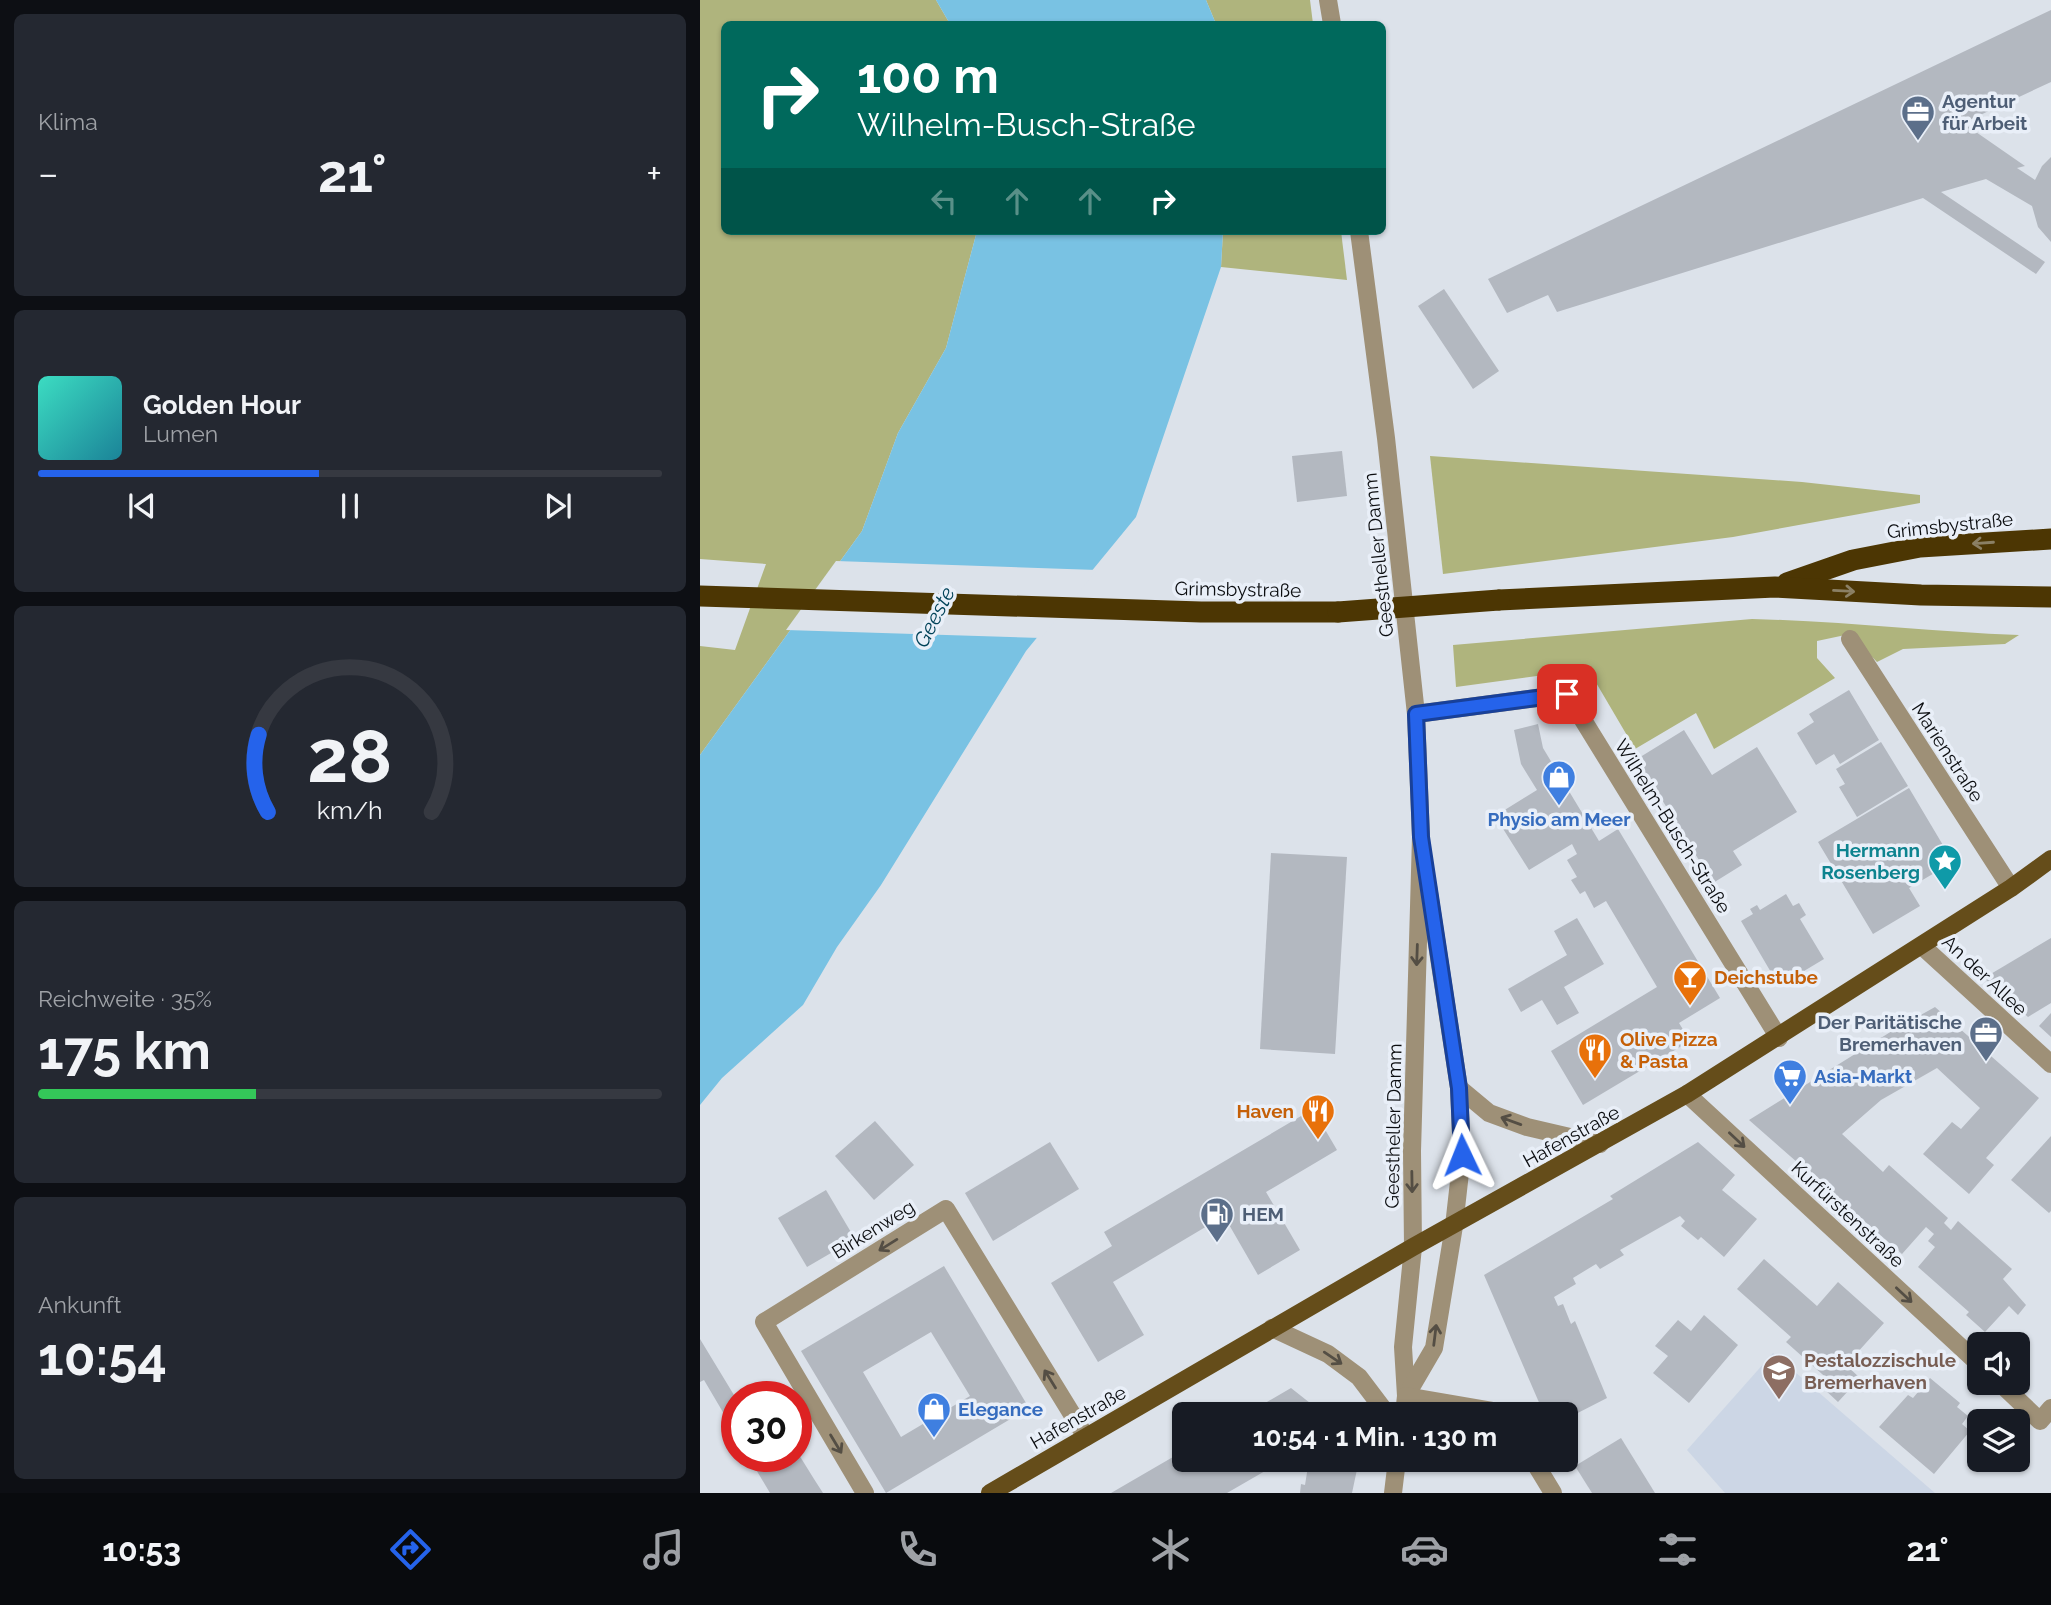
<!DOCTYPE html>
<html lang="de">
<head>
<meta charset="utf-8">
<style>
  :root { --surface:#171b24; --page:#242831; --text:#f1f3f6; --muted:#9ea1a6; --line:#363941; --accent:#2563eb }
  body { margin:0; font-family:Raleway,sans-serif; background:var(--page); color:var(--text); height:100vh; display:flex; flex-direction:column; font-size:26px; white-space:nowrap }
  * { box-sizing:border-box; margin:0 }
  p { font-size:23px; color:var(--muted) }
  .icon { flex:none; width:38px; height:38px; fill:none; stroke:currentColor; stroke-width:2; stroke-linecap:round; stroke-linejoin:round }
  .map { position:relative; flex:1; overflow:hidden }
  .panel { display:flex; flex-direction:column; gap:14px; padding:14px; background:#0d0f14; width:700px }
  .panel>* { flex:none }
  .guide { position:absolute; left:21px; top:21px; width:665px; height:214px; border-radius:10px; box-shadow:0 2px 5px #0004; background:#00695c; color:#fff; overflow:hidden }
  .fabs { position:absolute; left:1267px; top:1332px; display:grid; gap:14px }
  .fabs a { display:grid; place-items:center; width:63px; height:63px; border-radius:10px; background:var(--surface); box-shadow:0 2px 5px #0004; font-size:35px }
  .speed { position:absolute; left:21px; top:1381px; display:flex; gap:14px; font-size:35px; font-weight:700; text-align:center }
  .speed>* { display:grid; place-content:center; width:91px; height:91px; border-radius:50%; background:var(--surface); box-shadow:0 2px 5px #0004; line-height:1 }
  .speed .limit { border:10px solid #d22; background:#fff; color:#111 }
  .pin { position:absolute; display:grid; place-items:center; width:60px; height:60px; color:#fff; margin:-30px; border-radius:14px; box-shadow:0 4px 10px #0006 }
  .me { position:absolute; width:77px; margin:-38px; rotate:358deg; stroke-linejoin:round; filter:drop-shadow(0 0 5px #0008) }
  .turn { display:flex; align-items:center; gap:24px; height:147px; padding:0 21px; font-size:32px }
  .turn .icon { width:91px; height:91px; stroke-width:2.5 }
  .turn b { display:block; font-size:49px; line-height:60px }
  .lanes { display:flex; align-items:center; height:66px; padding:0 21px; background:#0003; justify-content:center; gap:35px; direction:ltr }
  .lanes .off { opacity:.35 }
  .big { font-size:52px; font-weight:700; line-height:1.1 }
  .panel .widget { flex:1; display:flex; flex-direction:column; justify-content:center; gap:10px; min-width:0; padding:0 24px; border-radius:10px; background:var(--page) }
  .panel .dial { align-items:center; gap:0 }
  .dial svg { height:182px; overflow:visible; fill:none; stroke:var(--line); stroke-width:7; stroke-linecap:round; text-anchor:middle }
  .dial text { fill:var(--text); stroke:none }
  .song { display:flex; align-items:center; gap:21px }
  .cover { width:84px; height:84px; border-radius:10px; background:linear-gradient(135deg,hsl(170 70% 55%),hsl(190 70% 35%)) }
  .played { height:7px; border-radius:4px; background:linear-gradient(90deg,var(--accent) 45%,var(--line) 45%) }
  .keys { display:flex; justify-content:space-around; direction:ltr }
  .heat { display:flex; justify-content:space-between; align-items:center; font-size:38px; direction:ltr }
  .charge { height:10px; border-radius:5px; background:linear-gradient(90deg,#34c759 35%,var(--line) 0) }
  .trip { position:absolute; left:472px; top:1402px; width:406px; height:70px; border-radius:10px; background:var(--surface); box-shadow:0 2px 5px #0004; font-weight:700; line-height:70px; text-align:center }
  .menu { display:flex; height:112px; justify-content:space-around; align-items:center; background:#090b0e; color:var(--muted) }
  .menu .icon { width:49px; height:49px }
  .menu .on { color:var(--accent) }
  .menu b { font-size:32px; color:var(--text) }
  main { display:flex; flex:1; min-height:0 }
  .map>svg:first-child { display:block }
  .built { fill:#ccd6e5 }
  .green { fill:#afb47d }
  .water { fill:#79c2e3 }
  .pier { fill:#dce2ea }
  .building { fill:#b3b8c0; fill-rule:evenodd }
  .lines { fill:none; stroke-linecap:round; stroke-linejoin:round }
  .minor { stroke:#9e9077; stroke-width:18 }
  .major { stroke:#654d1a; stroke-width:18 }
  .highway { stroke:#4c3603; stroke-width:21 }
  .highway-bridge { stroke:#4c3603; stroke-width:21 }
  .oneway { stroke:#8b8065 }
  .oneway2 { stroke:#544e44 }
  .route-casing { stroke:#184099; stroke-width:18 }
  .route { stroke:#2563eb; stroke-width:12 }
  .labels { text-anchor:middle; dominant-baseline:central; stroke-width:7; stroke-linejoin:round; paint-order:stroke }
  .service-label { font-size:19px; font-weight:bold; fill:#4e5e75; stroke:#e9eff8; text-anchor:start }
  .street-label { font-size:19px; fill:#0b0d10; stroke:#e9eff8 }
  .shop-label { font-size:19px; font-weight:bold; fill:#366cbe; stroke:#e9eff8; text-anchor:start }
  .culture-label { font-size:19px; font-weight:bold; fill:#0d838f; stroke:#e9eff8; text-anchor:end }
  .food-label { font-size:19px; font-weight:bold; fill:#c56008; stroke:#e9eff8; text-anchor:start }
  .education-label { font-size:19px; font-weight:bold; fill:#785e54; stroke:#e9eff8; text-anchor:start }
  .water-label { font-size:21px; font-style:italic; fill:#004258; stroke:#e9eff8 }
</style>
</head>
<body>
<main>
<section class="panel">
<div class="widget"><p>Klima</p>
<div class="heat"><a>−</a><b class="big">21°</b><a>+</a></div>
</div>
<div class="widget">
<div class="song"><i class="cover"></i><div><b>Golden Hour</b><p>Lumen</p></div></div>
<div class="played"></div>
<div class="keys"><svg class="icon" aria-label="previous" viewBox="0 0 24 24"><path d="M18 5L8 12l10 7zM5 5v14"/></svg><svg class="icon" aria-label="pause" viewBox="0 0 24 24"><path d="M8 5v14M16 5v14"/></svg><svg class="icon" aria-label="next" viewBox="0 0 24 24"><path d="M6 5l10 7-10 7zM19 5v14"/></svg></div>
</div>
<div class="widget dial"><svg viewBox="0 0 100 80">
<path d="M14 69A42 42 0 1 1 86 69"/>
<path d="M14 69A42 42 0 0 1 10 35" stroke="#2563eb"/>
<text x="50" y="56" font-size="32" font-weight="700">28</text>
<text x="50" y="72" font-size="11">km/h</text>
</svg></div>
<div class="widget"><p>Reichweite · 35%</p><b class="big">175 km</b><div class="charge"></div></div>
<div class="widget"><p>Ankunft</p><b class="big">10:54</b></div>
</section>
<div class="map">
<svg width="1351" height="1493" viewBox="0 0 1351 1493">
  <rect width="100%" height="100%" fill="#dce2ea"/>
  <path class="built" d="M1073 1353 1235 1493H1025L987 1450Z"/>
  <g class="green">
    <path d="M0 0H236L250 24H24V231H277L246 348 198 433 162 531 0 755V646L35 650 66 564 0 559Z"/>
    <path d="M506 0H610L613 24H516Z"/>
    <path d="M523 231H641L647 280 521 267Z"/>
    <path d="M730 456 1102 482 1220 495V503L1033 537 743 574Z"/>
    <path d="M1052 619C1141 621 1230 632 1319 635L1305 644 1203 649 1177 662 1150 634 1117 641V658L1135 678 1014 749 996 713 935 749 888 669 756 687 753 645Z"/>
  </g>
  <g class="water">
    <path d="M236 0H506L516 24H250Z"/>
    <path d="M277 231H523L521 267 436 517 326 651 181 885 137 947 103 1005 22 1078 0 1105V755L162 531 198 433 246 348Z"/>
  </g>
  <path class="pier" d="M136 561 397 570 341 638 86 630Z"/>
  <g class="building">
    <path d="M1351 10V82L1263 123 1325 166 1317 168 1335 180 1342 166 1351 157V242L1338 227 1332 206 1286 179 1241 192 1345 262 1336 274 1223 198 857 312 848 295 807 313 788 279Z"/>
    <path d="M744 289 799 371 773 389 718 306Z"/>
    <path d="M642 451 647 496 597 502 592 456Z"/>
    <path d="M1149 690 1179 740 1140 764 1134 754 1116 765 1097 733 1114 722 1109 714Z"/>
    <path d="M838 724 843 748 899 841 918 829 1020 998 979 1023 990 1041 883 1105 851 1051 957 987 906 901 894 908 885 891 880 894 871 880 877 877 867 860 877 854 872 844 829 870 795 816 837 790 821 764 814 730Z"/>
    <path d="M984 730 1012 775 1057 747 1097 812 1033 851 1042 865 1013 883 937 759Z"/>
    <path d="M1181 742 1208 786 1157 817 1139 787 1145 784 1136 769Z"/>
    <path d="M1209 788 1253 862 1209 888 1220 906 1173 934 1118 842Z"/>
    <path d="M571 853 647 857 635 1054 560 1049Z"/>
    <path d="M1086 894 1093 906 1099 903 1106 915 1100 919 1124 959 1079 986 1041 921 1053 914 1050 909 1057 905 1060 910Z"/>
    <path d="M877 918 904 964 864 987 879 1013 857 1025 842 1000 821 1012 808 989 867 955 854 931Z"/>
    <path d="M1351 938V1003L1328 1017 1284 978Z"/>
    <path d="M1235 1007 1339 1098 1286 1158 1294 1165 1269 1194 1223 1154 1252 1122 1261 1129 1280 1108 1237 1068 1181 1100 1142 1134 1183 1172 1189 1165 1248 1218 1244 1223 1251 1230 1258 1221 1312 1269 1303 1279 1326 1305 1318 1315 1309 1306 1285 1332 1266 1315 1269 1312 1218 1267 1235 1247 1228 1241 1234 1234 1226 1227 1202 1254 1049 1120 1192 1031Z"/>
    <path d="M1351 1013V1037L1339 1026Z"/>
    <path d="M613 1109 637 1150 566 1192 600 1250 558 1275 524 1216 413 1282 444 1335 398 1362 351 1283 412 1246 404 1232Z"/>
    <path d="M175 1121 214 1165 174 1200 135 1156Z"/>
    <path d="M1351 1136V1211L1349 1213 1311 1180Z"/>
    <path d="M350 1142 379 1189 293 1241 265 1193Z"/>
    <path d="M998 1142 1035 1175 1022 1190 1057 1219 1024 1257 1001 1237 998 1240 981 1226 985 1221 980 1216 920 1250 924 1255 900 1269 896 1264 873 1278 876 1284 854 1297 858 1306 863 1304 871 1324 875 1321 907 1398 866 1419V1414H844L784 1275 913 1199 910 1196Z"/>
    <path d="M126 1190 155 1239 107 1267 78 1218Z"/>
    <path d="M1064 1259 1117 1306 1138 1282 1184 1323 1146 1365 1160 1378 1138 1402 1124 1389 1131 1382 1086 1342 1091 1337 1037 1289Z"/>
    <path d="M244 1266 329 1408 186 1493 101 1351ZM231 1332 270 1396 201 1437 163 1372Z"/>
    <path d="M1004 1315 1038 1345 989 1403 953 1373 968 1356 955 1346 978 1320 991 1331Z"/>
    <path d="M0 1339 37 1400V1436L4 1380 0 1382Z"/>
    <path d="M1230 1378 1260 1403 1257 1407 1268 1416 1262 1424 1270 1431 1234 1474 1179 1427 1208 1395 1213 1398Z"/>
    <path d="M591 1388 624 1414H546L560 1406Z"/>
    <path d="M921 1438 955 1493H892L875 1466Z"/>
    <path d="M96 1450 114 1479 123 1493H70L48 1456H96Z"/>
    <path d="M485 1450V1460H584L527 1493H411Z"/>
    <path d="M609 1460H659L652 1493H600L601 1484 605 1485Z"/>
  </g>
  <g class="lines">
    <g class="minor">
      <path d="M628 0 632 24"/>
      <path d="M659 231 686 438 716 714 721 837 712 1151 713 1247 703 1347 706 1396 704 1414"/>
      <path d="M1150 639 1311 888"/>
      <path d="M716 714 867 694 1079 1038"/>
      <path d="M1222 946 1351 1064"/>
      <path d="M759 1088 789 1113 827 1127 900 1144"/>
      <path d="M987 1094 1279 1364"/>
      <path d="M572 1328 628 1354 659 1377 687 1414"/>
      <path d="M1299 1382 1340 1421 1351 1408"/>
      <path d="M706 1396 734 1348 754 1226 762 1155 759 1088 728 886"/>
      <path d="M706 1396 811 1414"/>
      <path d="M833 1460 853 1493"/>
      <path d="M165 1493 64 1322 246 1209 386 1437"/>
      <path d="M693 1493 697 1460"/>
    </g>
    <path class="major" d="M290 1493 713 1247 987 1094 1311 888 1351 859"/>
    <g class="highway">
      <path d="M1087 583 1153 560 1220 547 1351 539"/>
      <path d="M0 596 501 612H638"/>
      <path d="M799 600 1075 587 1221 595 1351 597"/>
    </g>
    <path class="highway-bridge" d="M638 612 799 600"/>
  </g>
  <defs><path id="oneway-shaft" d="M-6 0H5M1.5-3L5.5 0L1.5 3" fill="none" stroke-width="1.6" stroke-linecap="round" stroke-linejoin="round" transform="scale(1.75)"/></defs>
  <g class="oneway">
    <use href="#oneway-shaft" transform="translate(1283 543) rotate(176)"/>
    <use href="#oneway-shaft" transform="translate(1144 591) rotate(3)"/>
  </g>
  <g class="oneway2">
    <use href="#oneway-shaft" transform="translate(717 955) rotate(92)"/>
    <use href="#oneway-shaft" transform="translate(811 1121) rotate(-160)"/>
    <use href="#oneway-shaft" transform="translate(1037 1140) rotate(43)"/>
    <use href="#oneway-shaft" transform="translate(712 1182) rotate(89)"/>
    <use href="#oneway-shaft" transform="translate(188 1245) rotate(148)"/>
    <use href="#oneway-shaft" transform="translate(1204 1295) rotate(43)"/>
    <use href="#oneway-shaft" transform="translate(735 1335) rotate(-83)"/>
    <use href="#oneway-shaft" transform="translate(633 1358) rotate(34)"/>
    <use href="#oneway-shaft" transform="translate(350 1379) rotate(-122)"/>
    <use href="#oneway-shaft" transform="translate(136 1444) rotate(59)"/>
  </g>
  <g class="lines">
    <g class="route-casing">
      <path id="route" d="M762 1155 759 1088 721 837 716 714 867 694"/>
    </g>
    <use href="#route" class="route"/>
  </g>
  <defs>
    <g id="office-pin" transform="scale(1.75)"><path d="M0 17L-7.5 6A9.5 9.5 0 1 1 7.5 6Z" fill="#5c6f8a" stroke="#e9eff8"/><path d="M-6-3h4V-5.5h4V-3h4V5H-6ZM-1-4.5V-3h2v-1.5ZM-6 0V1H6V0Z" fill="#fff"/></g>
    <g id="shop-pin" transform="scale(1.75)"><path d="M0 17L-7.5 6A9.5 9.5 0 1 1 7.5 6Z" fill="#3f7fe0" stroke="#e9eff8"/><path d="M-5-2.5h2.3a2.7 3.5 0 0 1 5.4 0H5L5.5 6h-11ZM-1.5-2.5h3a1.5 2.3 0 0 0-3 0Z" fill="#fff"/></g>
    <g id="sight-pin" transform="scale(1.75)"><path d="M0 17L-7.5 6A9.5 9.5 0 1 1 7.5 6Z" fill="#0f9aa8" stroke="#e9eff8"/><path d="M0-6L1.8-2.2L6-1.7L2.9 1.2L3.7 5.4L0 3.3L-3.7 5.4L-2.9 1.2L-6-1.7L-1.8-2.2Z" fill="#fff"/></g>
    <g id="bar-pin" transform="scale(1.75)"><path d="M0 17L-7.5 6A9.5 9.5 0 1 1 7.5 6Z" fill="#e8710a" stroke="#e9eff8"/><path d="M-6-5H6L.8 .8V4.5H3.5V6h-7V4.5H-.8V.8Z" fill="#fff"/></g>
    <g id="restaurant-pin" transform="scale(1.75)"><path d="M0 17L-7.5 6A9.5 9.5 0 1 1 7.5 6Z" fill="#e8710a" stroke="#e9eff8"/><path d="M-5-6h1v4h1v-4h1v4h1v-4h1v5L-1.5 .5V6h-2V.5L-5-1ZM5-6V6H3V1.5H1.5Q1.5-4 5-6Z" fill="#fff"/></g>
    <g id="supermarket-pin" transform="scale(1.75)"><path d="M0 17L-7.5 6A9.5 9.5 0 1 1 7.5 6Z" fill="#3f7fe0" stroke="#e9eff8"/><path d="M-6-5.5h2.5l.6 2H6L4.5 2H-2.5L-4.4-4H-6ZM-1.5 3.2a1.3 1.3 0 1 0 .1 0ZM3 3.2a1.3 1.3 0 1 0 .1 0Z" fill="#fff"/></g>
    <g id="fuel-pin" transform="scale(1.75)"><path d="M0 17L-7.5 6A9.5 9.5 0 1 1 7.5 6Z" fill="#5c6f8a" stroke="#e9eff8"/><path d="M-5.5-6h7V0h2V4h1.3V-2.5L3-4.5l.8-.8L6-3V5H2.5V1h-1V6h-7ZM-4.2-4.7v3.2H.2V-4.7Z" fill="#fff"/></g>
    <g id="school-pin" transform="scale(1.75)"><path d="M0 17L-7.5 6A9.5 9.5 0 1 1 7.5 6Z" fill="#8d6e63" stroke="#e9eff8"/><path d="M0-5L7-2L0 1L-7-2ZM-4 1L0 2.5L4 1V4Q0 6-4 4Z" fill="#fff"/></g>
  </defs>
  <g fill-rule="evenodd">
    <use href="#office-pin" x="1218" y="112"/>
    <use href="#shop-pin" x="859" y="777"/>
    <use href="#sight-pin" x="1245" y="861"/>
    <use href="#bar-pin" x="990" y="977"/>
    <use href="#office-pin" x="1286" y="1033"/>
    <use href="#restaurant-pin" x="895" y="1050"/>
    <use href="#supermarket-pin" x="1090" y="1076"/>
    <use href="#restaurant-pin" x="618" y="1111"/>
    <use href="#fuel-pin" x="517" y="1214"/>
    <use href="#school-pin" x="1079" y="1371"/>
    <use href="#shop-pin" x="234" y="1409"/>
  </g>
  <g class="labels">
    <g class="service-label">
      <text x="1242" y="101">Agentur<tspan x="1242" dy="22">für Arbeit</tspan></text>
      <text x="1262" y="1022" text-anchor="end">Der Paritätische<tspan x="1262" dy="22">Bremerhaven</tspan></text>
      <text x="542" y="1214">HEM</text>
    </g>
    <g class="street-label">
      <text transform="translate(1250 525) rotate(-6)">Grimsbystraße</text>
      <text transform="translate(678 555) rotate(-96)">Geestheller Damm</text>
      <text transform="translate(538 589) rotate(1)">Grimsbystraße</text>
      <text transform="translate(1248 752) rotate(57)">Marienstraße</text>
      <text transform="translate(973 826) rotate(58)">Wilhelm-Busch-Straße</text>
      <text transform="translate(1285 975) rotate(43)">An der Allee</text>
      <text transform="translate(693 1126) rotate(-89)">Geestheller Damm</text>
      <text transform="translate(871 1136) rotate(-29)">Hafenstraße</text>
      <text transform="translate(1148 1214) rotate(43)">Kurfürstenstraße</text>
      <text transform="translate(173 1229) rotate(-32)">Birkenweg</text>
      <text transform="translate(378 1417) rotate(-30)">Hafenstraße</text>
    </g>
    <g class="shop-label">
      <text x="859" y="819" text-anchor="middle">Physio am Meer</text>
      <text x="1114" y="1076">Asia-Markt</text>
      <text x="258" y="1409">Elegance</text>
    </g>
    <g class="culture-label">
      <text x="1220" y="850">Hermann<tspan x="1220" dy="22">Rosenberg</tspan></text>
    </g>
    <g class="food-label">
      <text x="1014" y="977">Deichstube</text>
      <text x="920" y="1039">Olive Pizza<tspan x="920" dy="22">&amp; Pasta</tspan></text>
      <text x="594" y="1111" text-anchor="end">Haven</text>
    </g>
    <g class="education-label">
      <text x="1104" y="1360">Pestalozzischule<tspan x="1104" dy="22">Bremerhaven</tspan></text>
    </g>
    <g class="water-label">
      <text transform="translate(234 617) rotate(-63)">Geeste</text>
    </g>
  </g>
</svg>
<div class="fabs">
<a><svg class="icon" aria-label="sound" viewBox="0 0 24 24"><path d="M4 9h4l5-4v14l-5-4H4zM17 9q2 3 0 6"/></svg></a>
<a><svg class="icon" aria-label="layers" viewBox="0 0 24 24"><path d="M12 4l9 5-9 5-9-5zM3 14l9 5 9-5"/></svg></a>
</div>
<div class="speed"><div class="limit">30</div></div>
<div class="pin" style="left:867px;top:694px;background:#d93025"><svg class="icon" aria-label="arrive" viewBox="0 0 24 24"><path d="M6 21V4h12l-3 4 3 4H6"/></svg></div>
<svg class="me" style="left:762px;top:1155px" viewBox="-20 -20 40 40"><path d="M0-17L14 15 0 8-14 15z" fill="#2563eb" stroke="#fff" stroke-width="4"/></svg>
<div class="trip">10:54 · 1 Min. · 130 m</div>
<div class="guide">
<div class="turn"><svg class="icon" aria-label="right" viewBox="0 0 24 24"><path d="M7 20v-9h11M14 6l5 5-5 5"/></svg><div><b>100 m</b>Wilhelm-Busch-Straße</div></div>
<div class="lanes"><svg class="icon off" aria-label="left" viewBox="0 0 24 24"><path d="M17 20v-9H6M10 6l-5 5 5 5"/></svg><svg class="icon off" aria-label="ahead" viewBox="0 0 24 24"><path d="M12 20V5M6 11l6-6 6 6"/></svg><svg class="icon off" aria-label="ahead" viewBox="0 0 24 24"><path d="M12 20V5M6 11l6-6 6 6"/></svg><svg class="icon" aria-label="right" viewBox="0 0 24 24"><path d="M7 20v-9h11M14 6l5 5-5 5"/></svg></div>
</div>
</div>
</main>
<nav class="menu">
<b>10:53</b>
<svg class="icon on" aria-label="directions" viewBox="0 0 24 24"><path d="M12 3l9 9-9 9-9-9zM9 14v-3h6M13 9l2 2-2 2"/></svg>
<svg class="icon" aria-label="music" viewBox="0 0 24 24"><path d="M9 18V5l10-2v13"/><circle cx="6" cy="18" r="3"/><circle cx="16" cy="16" r="3"/></svg>
<svg class="icon" aria-label="phone" viewBox="0 0 24 24"><path d="M5 4h4l2 5-3 2q2 4 5 5l2-3 5 2v4C11 20 4 13 5 4z"/></svg>
<svg class="icon" aria-label="climate" viewBox="0 0 24 24"><path d="M12 3v18M4 7l16 10M4 17L20 7"/></svg>
<svg class="icon" aria-label="car" viewBox="0 0 24 24"><path d="M5 17H2v-5l4-1 3-4h7l3 4 3 1v5h-3M9 17h6M6 11h13"/><circle cx="7" cy="17" r="2"/><circle cx="17" cy="17" r="2"/></svg>
<svg class="icon" aria-label="filters" viewBox="0 0 24 24"><path d="M4 7h16M4 17h16"/><circle cx="9" cy="7" r="2"/><circle cx="15" cy="17" r="2"/></svg>
<b>21°</b>
</nav>
</body>
</html>
